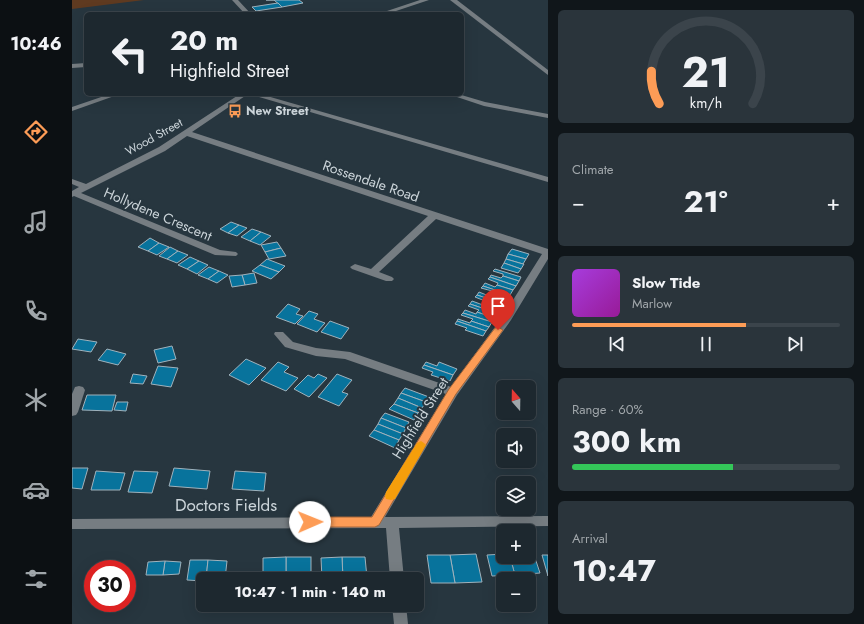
<!DOCTYPE html>
<html lang="en">
<head>
<meta charset="utf-8">
<style>
  :root { --surface:#1d282f; --page:#2a343b; --text:#f1f3f6; --muted:#a0a6aa; --line:#3b444b; --accent:#fd9c56 }
  body { margin:0; font-family:Jost,sans-serif; background:var(--page); color:var(--text); height:100vh; display:flex; flex-direction:column; font-size:15px; white-space:nowrap }
  * { box-sizing:border-box; margin:0 }
  p { font-size:13px; color:var(--muted) }
  .icon { flex:none; width:22px; height:22px; fill:none; stroke:currentColor; stroke-width:2; stroke-linecap:round; stroke-linejoin:round }
  .map { position:relative; flex:1; overflow:hidden }
  .panel { display:flex; flex-direction:column; gap:10px; padding:10px; background:#10161a; width:316px }
  .panel>* { flex:none }
  .hud { position:absolute; left:12px; top:12px; width:380px; height:84px; border-radius:6px; box-shadow:0 4px 16px #0002,0 0 0 1px var(--line); background:#1d282f; color:var(--text); overflow:hidden }
  .needle { width:26px; rotate:340deg }
  .tools { position:absolute; left:424px; top:380px; display:grid; gap:8px }
  .tools a { display:grid; place-items:center; width:40px; height:40px; border-radius:6px; background:var(--surface); box-shadow:0 4px 16px #0002,0 0 0 1px var(--line); font-size:20px }
  .speed { position:absolute; left:12px; top:560px; display:flex; gap:8px; font-size:20px; font-weight:700; text-align:center }
  .speed>* { display:grid; place-content:center; width:52px; height:52px; border-radius:50%; background:var(--surface); box-shadow:0 4px 16px #0002,0 0 0 1px var(--line); line-height:1 }
  .speed .limit { border:6px solid #d22; background:#fff; color:#111 }
  .pin { position:absolute; display:grid; place-items:center; width:34px; height:34px; color:#fff; margin:-41px -17px; border-radius:50% 50% 50% 0; rotate:-45deg; box-shadow:0 0 4px #0007 }
  .pin .icon { rotate:45deg }
  .me { position:absolute; width:44px; margin:-22px; rotate:89deg; stroke-linejoin:round; filter:drop-shadow(0 0 3px #0008) }
  .turn { display:flex; align-items:center; gap:14px; height:84px; padding:0 20px; font-size:18px }
  .turn .icon { width:52px; height:52px; stroke-width:2.5 }
  .turn b { display:block; font-size:28px; line-height:34px }
  .big { font-size:30px; font-weight:700; line-height:1.1 }
  .panel .tile { flex:1; display:flex; flex-direction:column; justify-content:center; gap:6px; min-width:0; padding:0 14px; border-radius:6px; background:var(--page) }
  .panel .dial { align-items:center; gap:0 }
  .dial svg { height:104px; overflow:visible; fill:none; stroke:var(--line); stroke-width:7; stroke-linecap:round; text-anchor:middle }
  .dial text { fill:var(--text); stroke:none }
  .song { display:flex; align-items:center; gap:12px }
  .cover { width:48px; height:48px; border-radius:6px; background:linear-gradient(135deg,hsl(280 70% 55%),hsl(300 70% 35%)) }
  .played { height:4px; border-radius:2px; background:linear-gradient(90deg,var(--accent) 65%,var(--line) 65%) }
  .keys { display:flex; justify-content:space-around; direction:ltr }
  .heat { display:flex; justify-content:space-between; align-items:center; font-size:22px; direction:ltr }
  .charge { height:6px; border-radius:3px; background:linear-gradient(90deg,#34c759 60%,var(--line) 0) }
  .trip { position:absolute; left:124px; top:572px; width:228px; height:40px; border-radius:6px; background:var(--surface); box-shadow:0 4px 16px #0002,0 0 0 1px var(--line); font-weight:700; line-height:40px; text-align:center }
  main { display:flex; flex:1; min-height:0 }
  .dock { display:flex; flex-direction:column; width:72px; justify-content:space-around; align-items:center; background:#0c1013; color:var(--muted) }
  .dock .icon { width:28px; height:28px }
  .dock .current { color:var(--accent) }
  .dock b { font-size:18px; color:var(--text) }
  .map>svg:first-child { display:block }
  .green { fill:#5f3a20 }
  .building { fill:#08739c; stroke:#a0b2bc }
  .lines { fill:none; stroke-linecap:round; stroke-linejoin:round }
  .minor { fill:#767d82; fill-rule:evenodd }
  .route { fill:#fd9c56; stroke:#a46538 }
  .slow { fill:#f59e0b }
  .labels { text-anchor:middle; dominant-baseline:central; stroke-width:4; stroke-linejoin:round; paint-order:stroke }
  .far-poi-label { font-size:12px; font-weight:bold; fill:#ccd5da; stroke:#27363f; text-anchor:start }
  .far-street-label { font-size:12px; fill:#ccd5da; stroke:#27363f }
  .street-label { font-size:14px; fill:#ccd5da; stroke:#27363f }
  .near-street-label { font-size:17px; fill:#ccd5da; stroke:#27363f }
</style>
</head>
<body>
<main>
<nav class="dock">
<b>10:46</b>
<svg class="icon current" aria-label="directions" viewBox="0 0 24 24"><path d="M12 3l9 9-9 9-9-9zM9 14v-3h6M13 9l2 2-2 2"/></svg>
<svg class="icon" aria-label="music" viewBox="0 0 24 24"><path d="M9 18V5l10-2v13"/><circle cx="6" cy="18" r="3"/><circle cx="16" cy="16" r="3"/></svg>
<svg class="icon" aria-label="phone" viewBox="0 0 24 24"><path d="M5 4h4l2 5-3 2q2 4 5 5l2-3 5 2v4C11 20 4 13 5 4z"/></svg>
<svg class="icon" aria-label="climate" viewBox="0 0 24 24"><path d="M12 3v18M4 7l16 10M4 17L20 7"/></svg>
<svg class="icon" aria-label="car" viewBox="0 0 24 24"><path d="M5 17H2v-5l4-1 3-4h7l3 4 3 1v5h-3M9 17h6M6 11h13"/><circle cx="7" cy="17" r="2"/><circle cx="17" cy="17" r="2"/></svg>
<svg class="icon" aria-label="filters" viewBox="0 0 24 24"><path d="M4 7h16M4 17h16"/><circle cx="9" cy="7" r="2"/><circle cx="15" cy="17" r="2"/></svg>
</nav>
<div class="map">
<svg width="476" height="624" viewBox="0 0 476 624">
  <rect width="100%" height="100%" fill="#27363f"/>
  <path class="green" d="M0 0H72L0 9Z"/>
  <g class="building">
    <path d="M194 0H227L231 3 210 7 202 0Z"/>
    <path d="M206 3 210 7 184 11 180 7Z"/>
    <path d="M159 222 167 225 156 233 148 229Z"/>
    <path d="M167 225 175 228 165 236 156 233Z"/>
    <path d="M180 229 189 232 178 241 169 237Z"/>
    <path d="M189 232 199 236 188 245 178 241Z"/>
    <path d="M78 238 87 243 76 251 66 247Z"/>
    <path d="M205 242 209 248 193 252 189 245Z"/>
    <path d="M87 243 97 247 85 255 76 251Z"/>
    <path d="M98 247 106 251 95 259 87 256Z"/>
    <path d="M209 248 214 256 197 259 193 252Z"/>
    <path d="M440 249 457 254 454 259 436 254Z"/>
    <path d="M106 251 116 255 105 263 95 259Z"/>
    <path d="M436 254 454 259 451 264 434 259Z"/>
    <path d="M118 257 127 261 115 269 106 265Z"/>
    <path d="M195 259 213 266 207 272 188 265Z"/>
    <path d="M434 259 451 264H452L449 269 432 263Z"/>
    <path d="M127 261 136 265 125 274 115 269Z"/>
    <path d="M432 263 449 269 446 273 429 268Z"/>
    <path d="M188 265 207 272 199 279 180 271Z"/>
    <path d="M137 267 147 271 136 279 126 275Z"/>
    <path d="M423 269 449 277 447 281 431 276V274L421 271Z"/>
    <path d="M147 271 156 275 145 283 136 279Z"/>
    <path d="M182 273 185 283 173 285 170 275Z"/>
    <path d="M170 275 173 285 160 287 157 276Z"/>
    <path d="M419 275 429 278 431 276 447 281 444 286 418 277Z"/>
    <path d="M418 277 444 286 441 290 425 285 426 283 416 279Z"/>
    <path d="M413 283 423 287 425 285 441 290 438 295 411 286Z"/>
    <path d="M411 286 438 295 435 299 419 293 420 291 409 288Z"/>
    <path d="M407 292 417 296 419 293 435 299 432 304 405 295Z"/>
    <path d="M405 295 432 304 428 309 412 303 413 301 403 297Z"/>
    <path d="M400 301 411 305 412 303 428 309 425 313 398 304Z"/>
    <path d="M216 304 228 309 224 314 231 316 223 324 204 317Z"/>
    <path d="M398 304 425 313 422 318 405 312 407 310 396 306Z"/>
    <path d="M393 310 404 314 405 312 422 318 420 322 391 313Z"/>
    <path d="M237 311 246 314 242 319 253 323 245 332 225 324Z"/>
    <path d="M391 313 420 322 417 327 399 321 401 319 389 315Z"/>
    <path d="M386 319 398 323 399 321 417 327 414 331 385 321Z"/>
    <path d="M258 321 277 328 269 339 249 332Z"/>
    <path d="M385 321 414 331 411 336 393 330 395 328 383 324Z"/>
    <path d="M6 339 25 342 19 352 0 349Z"/>
    <path d="M100 346 104 359 86 363 82 350Z"/>
    <path d="M35 349 54 354 46 365 26 360Z"/>
    <path d="M174 359 194 368 177 385 157 375Z"/>
    <path d="M206 362 217 367 212 372 226 378 214 391 189 380Z"/>
    <path d="M354 362 365 366 367 362 385 369 381 375 352 365Z"/>
    <path d="M352 365 381 375 378 381 359 375 361 372 350 368Z"/>
    <path d="M86 366 106 368 99 387 79 384Z"/>
    <path d="M61 374 75 376 71 384 58 383Z"/>
    <path d="M246 374 255 378 237 397 222 389 236 375 242 378Z"/>
    <path d="M265 374 280 380 270 392 276 394 267 406 246 397Z"/>
    <path d="M333 388 357 397 354 402 329 393Z"/>
    <path d="M329 393 354 402 350 408 326 398Z"/>
    <path d="M15 395H44L40 411 10 410Z"/>
    <path d="M326 398 350 408 346 413 322 404Z"/>
    <path d="M45 402H56L54 411 42 410Z"/>
    <path d="M322 404 346 413 342 420 317 409Z"/>
    <path d="M313 413 337 422 334 428 309 418Z"/>
    <path d="M309 418 334 428 331 434 306 424Z"/>
    <path d="M306 424 331 434 327 440 302 430Z"/>
    <path d="M302 430 327 440 323 448 297 436Z"/>
    <path d="M0 468H16L10 489 0 488Z"/>
    <path d="M102 468 138 471 135 489 97 486Z"/>
    <path d="M24 471 53 473 48 490H19Z"/>
    <path d="M62 471 86 472 80 493 56 492Z"/>
    <path d="M163 471 194 473 192 491 160 489Z"/>
    <path d="M461 552 468 573 443 575 438 557H457V553Z"/>
    <path d="M404 554 410 582 383 583 378 555Z"/>
    <path d="M431 554V557H438L443 575 420 576 415 555Z"/>
    <path d="M355 555H378L383 583H359Z"/>
    <path d="M470 555H476V576Z"/>
    <rect x="214" y="557" width="25" height="22"/>
    <path d="M214 557V579H191V558Z"/>
    <path d="M270 557H293L295 578 271 579Z"/>
    <path d="M270 557 271 579H250L249 558Z"/>
    <path d="M118 560H136L134 579H131V581L115 580Z"/>
    <path d="M136 560 155 561 153 579H134Z"/>
    <path d="M93 561 109 562 107 574 91 575Z"/>
    <path d="M93 561 91 575H74L76 562Z"/>
  </g>
  <g class="lines">
    <g class="minor">
      <path d="M160 0H166L179 14H173Z"/>
      <path d="M348 0H357L315 14H306Z"/>
      <path d="M378 0H385L476 70V75Z"/>
      <path d="M14 63V67L0 68V64Z"/>
      <path d="M38 94H48L0 111V107Z"/>
      <path d="M168 94H176L120 132 476 249V259L439 320 385 395 313 517 476 516V526L327 528 332 579H318L314 528 0 529V519L299 517 374 394 273 359 244 356 213 347 202 334 203 332H211L221 342 244 348 278 352 379 387 431 316 470 254 364 219 307 272 320 277 322 279 320 281H314L280 269 278 267 283 264 299 269 356 216 115 136 93 151 9 193 148 250 164 252 166 254 164 256 143 255 2 196 0 197V191L7 187 0 184V179L14 184 87 147Z"/>
      <path d="M177 94H188L476 177V182Z"/>
      <path d="M376 94H386L413 102 476 114V118L412 106Z"/>
      <path d="M7 386 11 387 13 390 6 412 4 415 0 416V394L3 387Z"/>
      <path d="M320 605H334L336 624H322Z"/>
    </g>
  </g>
  <path class="route" d="M426 327 431 330 384 394 307 525 303 527H238L234 526 233 522 234 519 238 517H300L377 389 423 328Z"/>
  <path class="slow" d="M349 441 352 443 354 445 323 499 319 500 314 499 313 496 314 492 345 443Z"/>
  <defs>
    <g id="bus-bare" transform="scale(1.08)"><path d="M-5-6H5V4H4V6H2V4H-2V6H-4V4H-5ZM-3.5-4V0h7V-4ZM-3.5 1.2v1.5H-2V1.2ZM2 1.2v1.5H3.5V1.2Z" fill="#fd9c56" stroke="#27363f" stroke-width="2.5" paint-order="stroke"/></g>
  </defs>
  <g fill-rule="evenodd">
    <use href="#bus-bare" x="163" y="111"/>
  </g>
  <g class="labels">
    <g class="far-poi-label">
      <text x="174" y="111">New Street</text>
    </g>
    <g class="far-street-label">
      <text transform="translate(82 137) rotate(-29)">Wood Street</text>
    </g>
    <g class="street-label">
      <text transform="translate(299 181) rotate(19)">Rossendale Road</text>
      <text transform="translate(86 214) rotate(23)">Hollydene Crescent</text>
      <text transform="translate(348 418) rotate(-58)">Highfield Street</text>
    </g>
    <g class="near-street-label">
      <text x="154" y="505">Doctors Fields</text>
    </g>
  </g>
</svg>
<div class="tools">
<a><svg class="needle" viewBox="-14 -14 28 28"><path d="M0-13l5 13h-10z" fill="#e53935"/><path d="M0 13l5-13h-10z" fill="#a0a6aa"/></svg></a>
<a><svg class="icon" aria-label="sound" viewBox="0 0 24 24"><path d="M4 9h4l5-4v14l-5-4H4zM17 9q2 3 0 6"/></svg></a>
<a><svg class="icon" aria-label="layers" viewBox="0 0 24 24"><path d="M12 4l9 5-9 5-9-5zM3 14l9 5 9-5"/></svg></a>
<a>+</a>
<a>−</a>
</div>
<div class="speed"><div class="limit">30</div></div>
<div class="pin" style="left:426px;top:330px;background:#d93025"><svg class="icon" aria-label="arrive" viewBox="0 0 24 24"><path d="M6 21V4h12l-3 4 3 4H6"/></svg></div>
<svg class="me" style="left:238px;top:522px" viewBox="-20 -20 40 40"><circle r="19" fill="#fff"/><path d="M0-13L10 11 0 6-10 11z" fill="#fd9c56"/></svg>
<div class="trip">10:47 · 1 min · 140 m</div>
<div class="hud">
<div class="turn"><svg class="icon" aria-label="left" viewBox="0 0 24 24"><path d="M17 20v-9H6M10 6l-5 5 5 5"/></svg><div><b>20 m</b>Highfield Street</div></div>
</div>
</div>
<section class="panel">
<div class="tile dial"><svg viewBox="0 0 100 80">
<path d="M14 69A42 42 0 1 1 86 69"/>
<path d="M14 69A42 42 0 0 1 8 44" stroke="#fd9c56"/>
<text x="50" y="56" font-size="32" font-weight="700">21</text>
<text x="50" y="72" font-size="11">km/h</text>
</svg></div>
<div class="tile"><p>Climate</p>
<div class="heat"><a>−</a><b class="big">21°</b><a>+</a></div>
</div>
<div class="tile">
<div class="song"><i class="cover"></i><div><b>Slow Tide</b><p>Marlow</p></div></div>
<div class="played"></div>
<div class="keys"><svg class="icon" aria-label="previous" viewBox="0 0 24 24"><path d="M18 5L8 12l10 7zM5 5v14"/></svg><svg class="icon" aria-label="pause" viewBox="0 0 24 24"><path d="M8 5v14M16 5v14"/></svg><svg class="icon" aria-label="next" viewBox="0 0 24 24"><path d="M6 5l10 7-10 7zM19 5v14"/></svg></div>
</div>
<div class="tile"><p>Range · 60%</p><b class="big">300 km</b><div class="charge"></div></div>
<div class="tile"><p>Arrival</p><b class="big">10:47</b></div>
</section>
</main>
</body>
</html>
